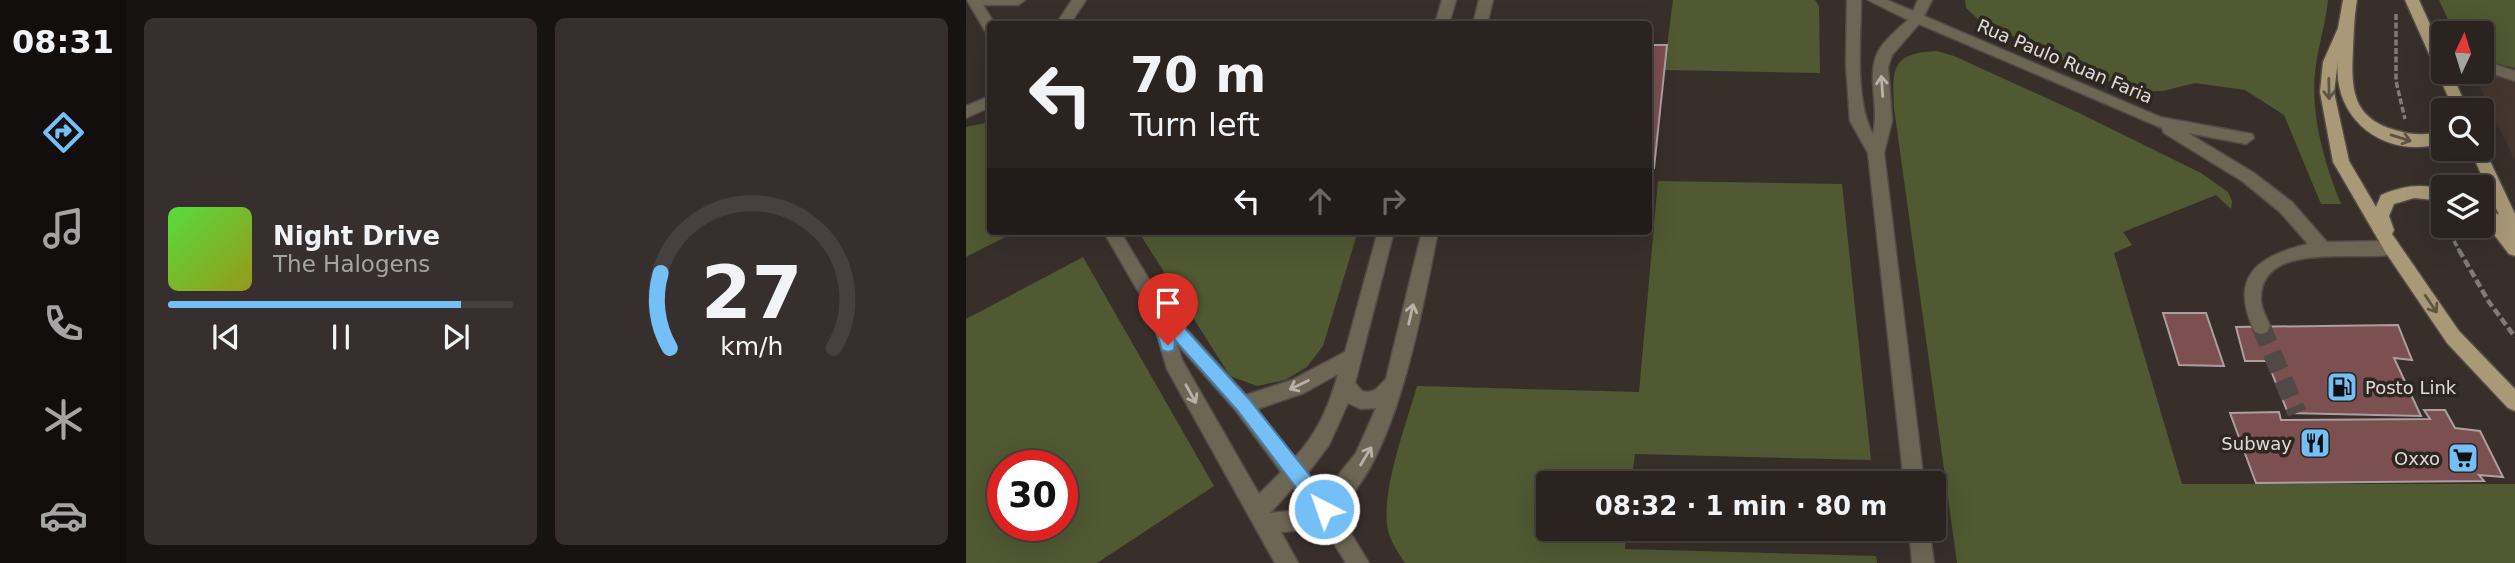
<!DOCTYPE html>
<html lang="en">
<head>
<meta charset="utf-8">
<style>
  :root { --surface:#2a2320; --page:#362f2d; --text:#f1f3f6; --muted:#a5a4a5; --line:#46403e; --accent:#74c0f6 }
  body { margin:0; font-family:"DejaVu Sans",sans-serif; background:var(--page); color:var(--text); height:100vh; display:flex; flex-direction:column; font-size:26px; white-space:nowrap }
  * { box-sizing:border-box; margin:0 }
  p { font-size:23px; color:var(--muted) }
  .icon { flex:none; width:38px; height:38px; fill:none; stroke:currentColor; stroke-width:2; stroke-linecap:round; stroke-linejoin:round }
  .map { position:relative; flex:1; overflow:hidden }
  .details { display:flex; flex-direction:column; gap:18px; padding:18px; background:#171312; width:840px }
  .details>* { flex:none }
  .banner { position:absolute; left:21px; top:21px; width:665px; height:214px; border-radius:7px; box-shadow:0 7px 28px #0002,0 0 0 2px var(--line); background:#2a2320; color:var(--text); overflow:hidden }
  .needle { width:46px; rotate:4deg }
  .buttons { position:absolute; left:1465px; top:21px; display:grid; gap:14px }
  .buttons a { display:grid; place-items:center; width:63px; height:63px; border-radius:7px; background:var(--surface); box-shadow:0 7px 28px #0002,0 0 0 2px var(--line); font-size:35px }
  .speed { position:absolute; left:21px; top:450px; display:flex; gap:14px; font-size:35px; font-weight:700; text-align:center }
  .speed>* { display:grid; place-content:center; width:91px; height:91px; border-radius:50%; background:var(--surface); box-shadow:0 7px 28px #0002,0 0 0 2px var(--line); line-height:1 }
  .speed .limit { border:10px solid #d22; background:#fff; color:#111 }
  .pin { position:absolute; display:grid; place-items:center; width:60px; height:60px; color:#fff; margin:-72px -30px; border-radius:50% 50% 50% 0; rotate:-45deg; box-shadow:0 0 7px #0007 }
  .pin .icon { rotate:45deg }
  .me { position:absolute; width:77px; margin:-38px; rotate:319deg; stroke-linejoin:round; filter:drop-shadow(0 0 5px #0008) }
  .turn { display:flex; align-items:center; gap:24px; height:147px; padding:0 28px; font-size:32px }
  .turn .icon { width:91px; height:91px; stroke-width:2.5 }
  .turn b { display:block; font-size:49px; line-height:60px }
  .lanes { display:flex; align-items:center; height:66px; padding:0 28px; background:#0003; justify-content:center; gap:35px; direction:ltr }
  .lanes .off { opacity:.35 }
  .details .widget { flex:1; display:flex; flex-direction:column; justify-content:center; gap:10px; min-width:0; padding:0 24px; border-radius:10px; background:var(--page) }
  .details .dial { align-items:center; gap:0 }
  .dial svg { height:182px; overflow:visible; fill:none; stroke:var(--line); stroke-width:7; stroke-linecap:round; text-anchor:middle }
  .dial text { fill:var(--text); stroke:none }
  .song { display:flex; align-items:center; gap:21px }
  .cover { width:84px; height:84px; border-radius:10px; background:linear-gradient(135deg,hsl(110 70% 55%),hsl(60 70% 35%)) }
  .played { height:7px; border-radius:4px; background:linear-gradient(90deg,var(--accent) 85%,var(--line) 85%) }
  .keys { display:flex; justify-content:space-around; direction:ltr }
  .details .tiles { flex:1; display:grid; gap:18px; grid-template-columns:repeat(2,1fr) }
  .trip { position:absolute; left:570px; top:471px; width:410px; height:70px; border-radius:7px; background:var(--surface); box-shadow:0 7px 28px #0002,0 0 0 2px var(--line); font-weight:800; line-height:70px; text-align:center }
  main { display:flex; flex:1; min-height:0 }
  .tabs { display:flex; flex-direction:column; width:126px; justify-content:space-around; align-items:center; background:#110e0d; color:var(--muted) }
  .tabs .icon { width:49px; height:49px }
  .tabs .selected { color:var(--accent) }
  .tabs b { font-size:32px; color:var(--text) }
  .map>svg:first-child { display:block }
  .built { fill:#45372f }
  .green { fill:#505932; fill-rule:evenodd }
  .building { fill:#7c4f51; stroke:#ac9f9f; stroke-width:2 }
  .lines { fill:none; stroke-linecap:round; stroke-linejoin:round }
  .minor-tunnel { stroke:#514945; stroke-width:19; stroke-dasharray:19 10; stroke-linecap:butt }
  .minor-casing { stroke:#534b47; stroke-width:3 }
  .major-casing { stroke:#534b47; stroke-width:3 }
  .path-far1 { stroke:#827a77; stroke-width:3.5; stroke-dasharray:6 2.5; stroke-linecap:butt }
  .path { stroke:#827a77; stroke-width:4.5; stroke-dasharray:8 3.5; stroke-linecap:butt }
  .minor { fill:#6e6655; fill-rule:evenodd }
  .major { fill:#a99977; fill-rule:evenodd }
  .oneway { stroke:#b9b2aa }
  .oneway2 { stroke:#5f5443 }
  .route { fill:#74c0f6; stroke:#4b7da0; stroke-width:2 }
  .labels { text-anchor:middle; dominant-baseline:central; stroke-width:7; stroke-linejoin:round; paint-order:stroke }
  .street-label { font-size:18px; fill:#e1dbd8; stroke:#2d2621 }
  .poi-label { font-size:18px; fill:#e1dbd8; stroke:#2d2621; text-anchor:end }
</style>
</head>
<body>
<main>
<nav class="tabs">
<b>08:31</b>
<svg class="icon selected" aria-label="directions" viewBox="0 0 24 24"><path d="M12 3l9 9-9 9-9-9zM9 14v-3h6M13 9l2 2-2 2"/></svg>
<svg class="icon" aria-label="music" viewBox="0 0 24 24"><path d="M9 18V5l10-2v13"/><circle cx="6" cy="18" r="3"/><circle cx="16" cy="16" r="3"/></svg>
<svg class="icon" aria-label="phone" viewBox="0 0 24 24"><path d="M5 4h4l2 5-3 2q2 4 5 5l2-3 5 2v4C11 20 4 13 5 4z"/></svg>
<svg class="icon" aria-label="climate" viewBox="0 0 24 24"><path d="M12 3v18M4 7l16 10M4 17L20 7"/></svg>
<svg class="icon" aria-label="car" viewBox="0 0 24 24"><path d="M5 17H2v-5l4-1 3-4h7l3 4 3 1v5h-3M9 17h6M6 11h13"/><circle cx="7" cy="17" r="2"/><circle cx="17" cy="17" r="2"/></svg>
</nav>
<section class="details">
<div class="tiles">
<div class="widget">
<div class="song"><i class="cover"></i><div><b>Night Drive</b><p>The Halogens</p></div></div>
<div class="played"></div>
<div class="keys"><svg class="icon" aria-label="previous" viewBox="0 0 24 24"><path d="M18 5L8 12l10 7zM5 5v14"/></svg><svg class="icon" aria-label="pause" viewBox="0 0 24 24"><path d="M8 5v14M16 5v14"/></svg><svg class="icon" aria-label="next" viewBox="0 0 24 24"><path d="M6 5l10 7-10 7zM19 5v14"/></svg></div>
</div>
<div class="widget dial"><svg viewBox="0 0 100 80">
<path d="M14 69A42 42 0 1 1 86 69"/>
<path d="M14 69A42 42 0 0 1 10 36" stroke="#74c0f6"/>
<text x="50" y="56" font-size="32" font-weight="700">27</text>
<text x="50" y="72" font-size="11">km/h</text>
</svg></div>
</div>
</section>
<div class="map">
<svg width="1549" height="563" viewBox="0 0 1549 563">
  <rect width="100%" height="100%" fill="#382f2b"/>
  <path class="built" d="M1516 60 1549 68V161L1507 72H1516Z"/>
  <g class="green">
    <path d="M707 0H849L853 6 854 73 698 70Z"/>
    <path d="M999 0H1362C1360 22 1353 43 1350 65 1343 111 1358 162 1375 204H1355L1318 115 1279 90 1229 83 1197 91 1172 92 1135 78 1013 20 1000 8Z"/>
    <path d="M1473 0H1549V68L1516 60V33H1488Z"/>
    <path d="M971 51 988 56 1111 112 1235 173 1262 192 1266 201 1265 209 1250 195 1157 232 1166 245 1148 253 1216 484H1549V563H991L928 108C926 67 926 53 971 51Z"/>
    <path d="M24 122V231H51L0 257V127Z"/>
    <path d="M692 181 876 184 905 460 669 454 665 483H583V528L660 529 659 549 910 556 911 563H439C431 551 422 538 421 524 417 485 440 425 451 386L673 392Z"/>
    <path d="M172 231H392L357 346 341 367 319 380 291 386 264 376Z"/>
    <path d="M117 257 248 486 131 563H0V319ZM37 466H96V525H37Z"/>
  </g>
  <g class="building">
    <path d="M682 45H701L688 168H682Z"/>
    <path d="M1197 313H1240L1258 366 1213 365Z"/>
    <path d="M1432 325 1446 360 1428 358 1455 416 1322 413 1301 361H1279L1270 327Z"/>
    <path d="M1458 410H1479L1489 428 1514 431 1537 477 1513 475 1518 481 1290 483 1264 413 1313 412 1315 420 1464 419Z"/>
  </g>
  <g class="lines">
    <path class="minor-tunnel" d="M1295 326 1331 413"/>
    <g class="minor-casing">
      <g id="minor">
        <path d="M1 0H59L52 5H17L29 24H24V33L19 31Z"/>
        <path d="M106 0H120L104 24H90Z"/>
        <path d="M476 0H490L483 24H469Z"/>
        <path d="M513 0H527L521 24H507Z"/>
        <path d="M881 0H895C895 39 888 100 907 134 914 108 900 76 912 52 918 40 932 29 942 20L902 0H921L947 11 952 0H966L958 16 1194 117 1286 134 1288 138 1280 144 1222 133 1288 173 1326 202 1361 242 1426 241 1432 243 1435 248 1432 253C1399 264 1293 237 1295 300 1295 309 1301 318 1304 326L1301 332 1295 334 1289 332C1262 277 1291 256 1342 244L1314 212 1276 181 1198 133 1196 128 953 24 926 55 922 67 926 121 918 153 958 483H938L902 153 884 121 880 65Z"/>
        <path d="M1516 60 1549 71V81L1516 70Z"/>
        <path d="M24 96V107L0 118V106Z"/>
        <path d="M137 231H154L197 303 280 395 326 380 379 352 412 231H428L389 383 396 391 402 392 409 390 420 379 456 231H472C458 301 430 467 370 509L403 563H380L354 521 338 530 315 532 332 563H309L201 369 185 313ZM211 344 270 411 315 472 293 494 216 360ZM372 374C364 404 351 435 328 458L291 409 338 393ZM382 403 395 409 410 408 390 453 358 493 341 474 363 445ZM327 488 341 505 334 510 304 513Z"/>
        <path d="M943 528H963L968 563H946Z"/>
      </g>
    </g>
    <g class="major-casing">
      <g id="major">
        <path d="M1377 0H1391C1388 17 1388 31 1387 48 1385 87 1385 118 1429 130 1445 135 1461 136 1477 131V143C1421 160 1366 121 1372 61L1368 92 1383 161 1410 207 1415 195C1435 186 1455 183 1477 189V201L1448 198 1428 204 1423 216 1428 230 1426 234 1493 331 1549 389V411L1542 408 1481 343 1420 253 1367 162 1354 92 1357 62 1372 28Z"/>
        <path d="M1439 0H1453L1477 53V72H1485L1502 110H1488Z"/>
        <path d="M1516 144 1549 214V256L1543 254 1516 219V204L1533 215 1504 149H1516Z"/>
      </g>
    </g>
    <g class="path-far1">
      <path d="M1430 14V81L1439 119"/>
      <path d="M1480 226 1494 252"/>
    </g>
    <path class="path" d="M1493 250 1523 302 1549 337"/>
    <use href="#minor" class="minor"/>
    <use href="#major" class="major"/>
  </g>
  <defs><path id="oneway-shaft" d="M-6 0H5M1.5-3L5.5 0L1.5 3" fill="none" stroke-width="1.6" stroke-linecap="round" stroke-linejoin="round" transform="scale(1.75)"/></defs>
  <g class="oneway">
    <use href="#oneway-shaft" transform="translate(916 86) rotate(-94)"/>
    <use href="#oneway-shaft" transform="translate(445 314) rotate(-77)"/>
    <use href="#oneway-shaft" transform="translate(333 385) rotate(154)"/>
    <use href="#oneway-shaft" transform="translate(225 394) rotate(61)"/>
    <use href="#oneway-shaft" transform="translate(400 456) rotate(-59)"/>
  </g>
  <g class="oneway2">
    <use href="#oneway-shaft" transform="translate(1363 89) rotate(89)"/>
    <use href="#oneway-shaft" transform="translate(1435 138) rotate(17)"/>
    <use href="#oneway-shaft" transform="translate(1465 304) rotate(56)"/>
  </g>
  <path class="route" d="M191 301 196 303 283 399 365 502 367 509 365 515 358 518 351 515 271 410 209 340 208 350 202 352 196 350 183 308 185 303Z"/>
  <defs>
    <g id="fuel-square" transform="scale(1.575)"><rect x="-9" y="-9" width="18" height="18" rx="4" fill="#74c0f6" stroke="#2d2621"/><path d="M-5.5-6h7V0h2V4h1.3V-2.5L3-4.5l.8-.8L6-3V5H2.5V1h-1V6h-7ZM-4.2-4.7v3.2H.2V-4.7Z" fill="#111"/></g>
    <g id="restaurant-square" transform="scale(1.575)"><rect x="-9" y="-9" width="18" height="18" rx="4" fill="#74c0f6" stroke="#2d2621"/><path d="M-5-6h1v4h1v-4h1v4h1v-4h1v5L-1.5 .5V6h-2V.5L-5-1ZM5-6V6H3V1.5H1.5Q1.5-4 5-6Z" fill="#111"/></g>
    <g id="supermarket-square" transform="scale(1.575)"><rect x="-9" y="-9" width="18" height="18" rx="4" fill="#74c0f6" stroke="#2d2621"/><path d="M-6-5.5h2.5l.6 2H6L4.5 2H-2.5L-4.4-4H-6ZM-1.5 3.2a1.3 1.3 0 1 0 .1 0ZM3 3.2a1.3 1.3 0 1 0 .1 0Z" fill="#111"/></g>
  </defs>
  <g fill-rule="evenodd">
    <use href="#fuel-square" x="1376" y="387"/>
    <use href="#restaurant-square" x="1349" y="443"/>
    <use href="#supermarket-square" x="1497" y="458"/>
  </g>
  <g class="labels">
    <g class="street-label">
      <text transform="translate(1099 61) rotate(23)">Rua Paulo Ruan Faria</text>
    </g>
    <g class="poi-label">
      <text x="1399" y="387" text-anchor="start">Posto Link</text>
      <text x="1326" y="443">Subway</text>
      <text x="1474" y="458">Oxxo</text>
    </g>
  </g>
</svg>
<div class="buttons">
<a><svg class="needle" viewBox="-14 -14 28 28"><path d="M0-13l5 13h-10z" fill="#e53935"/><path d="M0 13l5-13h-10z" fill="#a5a4a5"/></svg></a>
<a><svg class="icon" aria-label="search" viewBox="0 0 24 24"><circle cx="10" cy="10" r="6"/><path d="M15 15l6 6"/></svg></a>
<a><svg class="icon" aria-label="layers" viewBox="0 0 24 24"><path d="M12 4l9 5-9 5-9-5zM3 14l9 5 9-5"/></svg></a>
</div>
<div class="speed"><div class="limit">30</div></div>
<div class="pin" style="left:202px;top:345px;background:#d93025"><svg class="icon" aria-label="arrive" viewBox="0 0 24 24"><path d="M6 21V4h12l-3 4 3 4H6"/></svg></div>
<svg class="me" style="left:358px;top:509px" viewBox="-20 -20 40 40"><circle r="17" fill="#74c0f6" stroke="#fff" stroke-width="3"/><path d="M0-11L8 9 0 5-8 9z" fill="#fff"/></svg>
<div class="trip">08:32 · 1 min · 80 m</div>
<div class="banner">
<div class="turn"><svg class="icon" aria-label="left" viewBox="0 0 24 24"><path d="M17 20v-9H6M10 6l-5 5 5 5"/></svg><div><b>70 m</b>Turn left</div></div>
<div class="lanes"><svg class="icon" aria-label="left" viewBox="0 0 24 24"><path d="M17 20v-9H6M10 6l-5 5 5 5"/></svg><svg class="icon off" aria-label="ahead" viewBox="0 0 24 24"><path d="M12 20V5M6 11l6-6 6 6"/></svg><svg class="icon off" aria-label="right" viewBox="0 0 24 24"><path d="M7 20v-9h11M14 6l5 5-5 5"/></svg></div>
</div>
</div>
</main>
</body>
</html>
